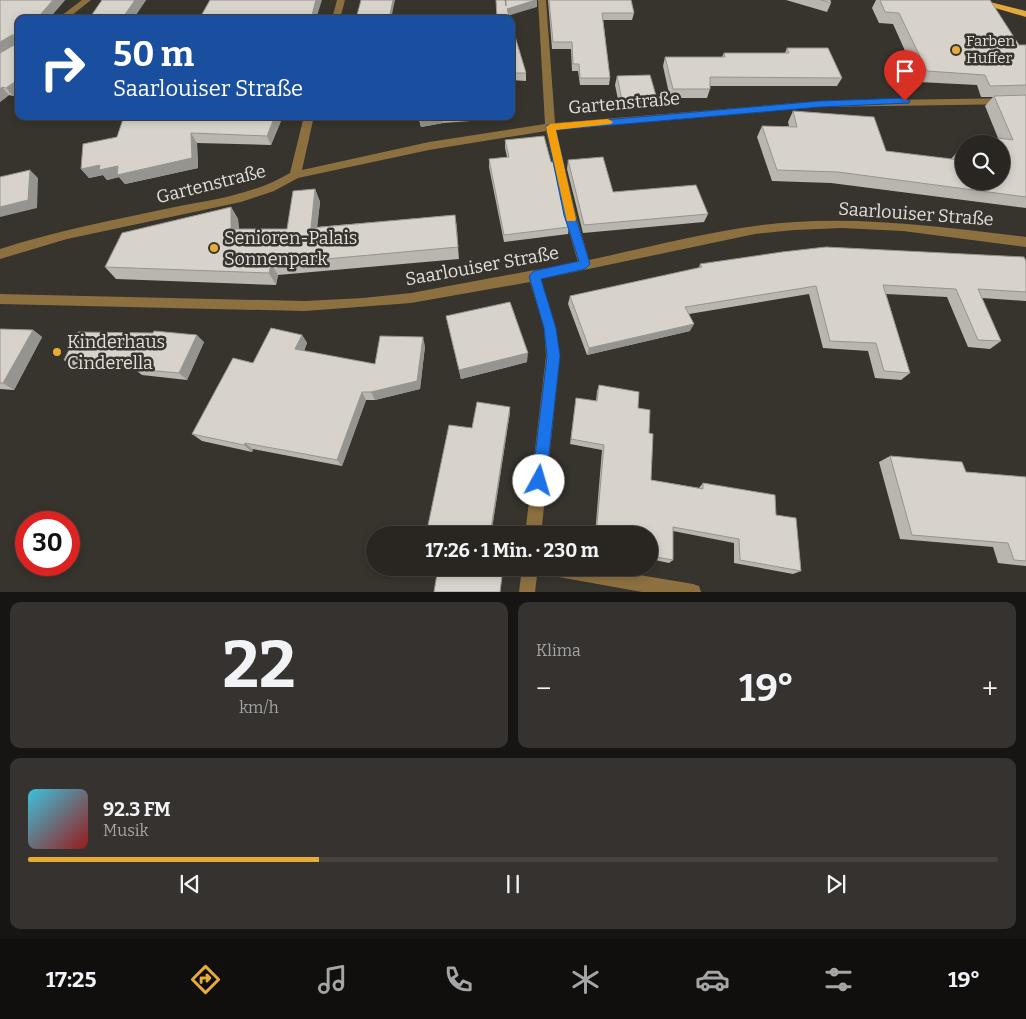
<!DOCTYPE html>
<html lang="de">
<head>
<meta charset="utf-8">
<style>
  :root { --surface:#292622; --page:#35322f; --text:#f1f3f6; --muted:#a5a5a5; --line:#454340; --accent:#e7ac37 }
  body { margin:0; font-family:Bitter,serif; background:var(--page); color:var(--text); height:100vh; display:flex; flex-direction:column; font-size:19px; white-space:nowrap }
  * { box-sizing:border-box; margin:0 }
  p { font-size:16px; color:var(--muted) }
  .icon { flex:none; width:28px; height:28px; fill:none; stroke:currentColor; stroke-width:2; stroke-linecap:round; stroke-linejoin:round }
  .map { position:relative; height:592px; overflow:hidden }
  .side { display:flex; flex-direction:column; gap:10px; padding:10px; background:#171513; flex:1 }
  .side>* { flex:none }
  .top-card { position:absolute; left:15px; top:15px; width:500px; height:105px; border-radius:10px; box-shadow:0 2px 8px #0003,0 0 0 1px var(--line); background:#1a4fa0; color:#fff; overflow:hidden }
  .fabs { position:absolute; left:955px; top:135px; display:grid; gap:10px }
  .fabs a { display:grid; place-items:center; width:55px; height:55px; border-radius:50%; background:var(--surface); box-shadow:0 2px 8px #0003,0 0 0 1px var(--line); font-size:25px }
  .speed { position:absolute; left:15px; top:511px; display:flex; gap:10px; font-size:25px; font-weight:700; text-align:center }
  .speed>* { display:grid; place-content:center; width:65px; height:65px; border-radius:50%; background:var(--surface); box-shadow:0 2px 8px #0003,0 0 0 1px var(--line); line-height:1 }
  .speed .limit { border:8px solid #d22; background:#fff; color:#111 }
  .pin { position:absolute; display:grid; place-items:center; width:42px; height:42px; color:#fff; margin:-51px -21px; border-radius:50% 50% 50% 0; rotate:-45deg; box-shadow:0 0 5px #0007 }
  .pin .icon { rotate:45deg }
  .me { position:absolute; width:55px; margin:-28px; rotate:6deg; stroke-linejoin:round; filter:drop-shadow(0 0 4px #0008) }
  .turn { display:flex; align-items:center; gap:18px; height:105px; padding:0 15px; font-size:22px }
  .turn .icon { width:65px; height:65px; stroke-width:2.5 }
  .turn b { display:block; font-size:35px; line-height:42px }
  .big { font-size:38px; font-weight:700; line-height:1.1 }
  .side .tile { flex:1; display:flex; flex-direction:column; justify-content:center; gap:8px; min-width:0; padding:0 18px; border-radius:10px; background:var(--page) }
  .side .dial { align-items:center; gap:0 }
  .dial b { font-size:65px; line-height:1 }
  .song { display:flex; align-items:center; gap:15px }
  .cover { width:60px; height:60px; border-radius:8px; background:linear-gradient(135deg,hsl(190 70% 55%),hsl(0 70% 35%)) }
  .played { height:5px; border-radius:2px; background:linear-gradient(90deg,var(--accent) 30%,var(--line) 30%) }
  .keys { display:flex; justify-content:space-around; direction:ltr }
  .heat { display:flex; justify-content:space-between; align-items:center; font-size:28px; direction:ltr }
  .side .tiles { flex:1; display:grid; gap:10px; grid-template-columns:1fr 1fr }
  .tile:last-child { grid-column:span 2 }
  .trip { position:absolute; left:366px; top:526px; width:292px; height:50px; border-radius:25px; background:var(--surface); box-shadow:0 2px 8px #0003,0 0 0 1px var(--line); font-weight:700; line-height:50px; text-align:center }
  .menu { display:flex; height:80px; justify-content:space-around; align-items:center; background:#100f0e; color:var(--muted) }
  .menu .icon { width:35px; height:35px }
  .menu .on { color:var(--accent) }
  .menu b { font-size:22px; color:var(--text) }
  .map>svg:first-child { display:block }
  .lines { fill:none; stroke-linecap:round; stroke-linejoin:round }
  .minor { fill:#8c7040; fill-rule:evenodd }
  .major { fill:#e3a93b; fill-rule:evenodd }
  .wall { fill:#b9b5af }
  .shaded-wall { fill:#96948e }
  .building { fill:#d7d3cb; stroke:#96948e }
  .route { fill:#1a73e8; stroke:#114b97 }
  .slow { fill:#f59e0b }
  .poi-dot { fill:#e7ac37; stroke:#37332d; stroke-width:2 }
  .labels { text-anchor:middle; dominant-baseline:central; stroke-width:5; stroke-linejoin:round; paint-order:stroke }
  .far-poi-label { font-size:15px; fill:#e1dedb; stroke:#37332d; text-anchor:start }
  .street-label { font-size:18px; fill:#e1dedb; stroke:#37332d }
  .poi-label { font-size:18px; fill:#e1dedb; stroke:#37332d; text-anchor:start }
</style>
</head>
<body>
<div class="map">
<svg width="1026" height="592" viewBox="0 0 1026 592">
  <rect width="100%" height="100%" fill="#37332d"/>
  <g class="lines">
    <g class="minor">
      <path d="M82 0H91L67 19H57Z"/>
      <path d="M337 0H345L340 19H332Z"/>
      <path d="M538 0H546L555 123 820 101 1026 98V104L820 107 556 130 576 215 589 260C656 246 727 226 795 222 873 217 949 228 1026 237V247L903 231 842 228 794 230 755 234 541 279 556 328 560 356 541 535H525L546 356 544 328 530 282 411 303 305 311 0 304V294L305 301 363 298 411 293 578 262 564 215 546 131 429 150 298 178 274 191 241 202 67 239 0 259V249C56 231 113 220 170 208 211 200 253 195 290 173L304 116H314L302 170 429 142 545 124Z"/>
      <path d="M522 568H538L535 592H519Z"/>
      <path d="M545 568H598L693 584 699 586 701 592H642L553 576 547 574Z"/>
    </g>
    <path class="major" d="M968 0H982L1026 11V17Z"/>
  </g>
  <g class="wall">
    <path d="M0 0H65L50 17 19 19V92L13 96 9 95 0 102Z"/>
    <path d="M146 0 133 19H93L91 16Z"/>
    <path d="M548 0H631L634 13 632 20H603L610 78 609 85H580L578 71H572L571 49H552Z"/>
    <path d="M786 0H830L831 3 827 12Z"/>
    <path d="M876 0H990L1019 45H1026V208L831 183 772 181 757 137 762 126H789L788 122 793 111 886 151 951 159 957 152 1001 181V144H993L998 138 985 106 993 97H981L977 85 919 82 893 24 879 23 872 8Z"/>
    <path d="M201 16 316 19H202Z"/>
    <path d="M511 23 526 73V81L511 80Z"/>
    <path d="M787 48 842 78 837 86H710V89L707 98H670L663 66 665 57H722L724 53H785Z"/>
    <path d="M617 76 657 99 654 108 620 109 615 85Z"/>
    <path d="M283 116 271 145 197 143 198 168 125 184 119 177 107 180 103 175 89 178 81 169 117 137 127 118Z"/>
    <path d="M418 116H485V120L443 123 421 127Z"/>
    <path d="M505 140 569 227 568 234 504 242 489 167V159L507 157 505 148Z"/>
    <path d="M568 160 613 192 708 214 704 222 583 233 567 169Z"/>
    <path d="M315 189 320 202 317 227 455 215 459 259 278 275 276 285 116 279 105 267 231 207 238 219 239 229H287Z"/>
    <path d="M1026 261V301L982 298 1001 341 990 349 968 347 947 297 886 294 910 373 901 380 875 378 868 351 823 348 809 294 689 314 690 331 587 355 568 304 570 296 699 268 700 264Z"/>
    <path d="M446 316 527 362 461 379Z"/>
    <path d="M0 329 33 330 42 337 14 390 0 389Z"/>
    <path d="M302 335 307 343 304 351 375 364 425 346 420 389 375 400H366L342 466 253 449 252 452 202 441 192 434 253 363Z"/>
    <path d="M204 342 187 380 142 375 134 369 135 368 73 366 64 360Z"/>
    <path d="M599 385 638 408 649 433 651 480 699 488 703 483 776 515 801 571 793 574 734 563V543L673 531V560L669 563 650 559V535H595L602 450 570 444 576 398 596 401 597 391Z"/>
    <path d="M510 412 491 535H437V534L429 533 427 530 472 428Z"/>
    <path d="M890 456 966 472 1026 477V566L998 563 993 547 900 539 879 462Z"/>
  </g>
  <g class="shaded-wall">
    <path d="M53 0H65L49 19 40 15Z"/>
    <path d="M135 0H146L133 19H126L124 16Z"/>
    <path d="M316 0H322L316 19H311Z"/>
    <path d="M393 0H395L391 19H389Z"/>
    <path d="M537 0V7L507 16V9Z"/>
    <path d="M12 35 18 42 0 54V42Z"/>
    <path d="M19 79V92L13 96 6 88Z"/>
    <path d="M2 87 9 95 0 102V89Z"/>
    <path d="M275 116H283L271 145 267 136Z"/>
    <path d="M434 116H442L443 123 421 127 420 119Z"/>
    <path d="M191 133 197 143 198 168 125 184 119 177 107 180 103 175 89 178 81 169Z"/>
    <path d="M30 170 38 178 37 208 0 217V207Z"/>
    <path d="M315 189 320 202 316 239 311 228Z"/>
    <path d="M231 207 238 219 239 240 231 229Z"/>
    <path d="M455 215 457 227 459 259 458 247Z"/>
    <path d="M271 264 278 275 276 285 269 273Z"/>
    <path d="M694 324 690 331 587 355 589 348Z"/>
    <path d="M33 330 42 337 14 390 3 383Z"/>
    <path d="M197 335 204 342 187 380 179 373Z"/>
    <path d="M302 335 307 343 301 358 295 349Z"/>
    <path d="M423 337 425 346 420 389 375 400 371 392Z"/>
    <path d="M528 353 527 362 461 379 459 370Z"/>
    <path d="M362 392 366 400 342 466 337 460Z"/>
    <path d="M510 407V412L491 535H490Z"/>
    <path d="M245 443 253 449 252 452 244 445Z"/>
  </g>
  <g class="building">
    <path d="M0 0H53L40 15 55 19H19V79L6 88 2 87 0 89V53L14 45V35H12L0 42Z"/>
    <path d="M102 0H135L124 16H91Z"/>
    <path d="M210 0H316L311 19H240L241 18 201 16Z"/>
    <path d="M361 0H393L389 19H356Z"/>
    <path d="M496 0H505L506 6V0H536L507 9 510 19H497Z"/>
    <path d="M549 0H631L634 13H602L610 78H580L579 64H573L572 42H553Z"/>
    <path d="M821 0H830L831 3Z"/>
    <path d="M880 0H990L1019 45H1026V85L990 86 985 75 927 71 899 13 885 12Z"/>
    <path d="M511 23 526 73H511Z"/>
    <path d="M787 48H828L842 78 710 77V89H673L665 57H725L724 53H789Z"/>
    <path d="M650 75 657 99 622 100 617 76Z"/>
    <path d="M1026 95V197L838 172 777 170 762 126 797 127 793 111 874 117 886 151 960 160 957 152 964 153V181H1001V158H1006L1001 147V144H1000L998 138 1013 140 994 96Z"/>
    <path d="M128 116H275L267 136 191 133 192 158 117 175 118 166 99 170 100 165 81 169 83 144 117 137 123 119 127 118Z"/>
    <path d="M419 116H434L420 119Z"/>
    <path d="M544 136 551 162H553L569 227 504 235 489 159 509 157 505 140Z"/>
    <path d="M603 157 613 192 696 185 708 214 584 225 568 160Z"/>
    <path d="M30 170 28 200 0 207V177Z"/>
    <path d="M315 189 311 228 455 215 458 247 271 264 269 273 105 267 122 233 231 207V229H287L293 191Z"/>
    <path d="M826 247 1024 257 1026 261V292L978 289 1001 341 978 340 956 289 883 285 910 373 884 371 876 343 830 341 816 286 685 307 694 324 589 348 570 296 702 267 700 264 782 252Z"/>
    <path d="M510 302 528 353 459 370 446 316Z"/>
    <path d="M271 328 302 335 295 349 375 364 380 336 423 337 417 381 371 392H362L337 460 245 443 244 445 192 434 233 358 253 363Z"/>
    <path d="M0 329 33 330 3 383H0Z"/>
    <path d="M154 331 197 335 179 373 134 369 138 362 64 360 78 332 153 333Z"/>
    <path d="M599 385 639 392 638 408 650 410 649 433 653 434 651 480 703 489V483L775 495 776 515 796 518 801 571 740 560 739 539 673 527V560L650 556V535H596L604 445 571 439 576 398 597 401Z"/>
    <path d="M477 402 510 407 490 535H437L438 531 427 530 449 425 472 428Z"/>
    <path d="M890 456 962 462 966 472 1026 477V561L1014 560 1008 543 912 535Z"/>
    <path d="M438 568H503L500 592H434Z"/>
  </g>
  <path class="route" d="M905 98 910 101 909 103 820 107 556 130 575 215 590 264 585 269 541 279 556 328 560 356 546 481 544 486 539 488 534 486 532 481 547 356 544 328 529 276 534 271 579 261 564 215 546 127 547 125 820 101Z"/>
  <path class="slow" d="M608 119 613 122 611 124 556 130 576 219 575 221H567L546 127 550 124Z"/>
  <g class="poi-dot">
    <circle cx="956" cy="50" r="5"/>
    <circle cx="214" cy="248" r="5"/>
    <circle cx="57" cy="352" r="5"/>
  </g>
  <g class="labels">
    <g class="far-poi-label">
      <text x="966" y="41">Farben<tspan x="966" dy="17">Huffer</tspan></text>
    </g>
    <g class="street-label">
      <text transform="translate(624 103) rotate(-5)">Gartenstraße</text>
      <text transform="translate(211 184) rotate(-14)">Gartenstraße</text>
      <text transform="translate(916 214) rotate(4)">Saarlouiser Straße</text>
      <text transform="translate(482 266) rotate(-10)">Saarlouiser Straße</text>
    </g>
    <g class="poi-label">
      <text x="224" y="238">Senioren-Palais<tspan x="224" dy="21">Sonnenpark</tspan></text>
      <text x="67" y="342">Kinderhaus<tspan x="67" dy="21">Cinderella</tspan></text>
    </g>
  </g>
</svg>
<div class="fabs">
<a><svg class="icon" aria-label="search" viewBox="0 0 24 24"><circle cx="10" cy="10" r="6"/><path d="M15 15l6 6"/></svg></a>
</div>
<div class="speed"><div class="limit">30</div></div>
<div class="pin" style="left:905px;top:101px;background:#d93025"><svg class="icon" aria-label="arrive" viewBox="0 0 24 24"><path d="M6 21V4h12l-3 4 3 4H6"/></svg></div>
<svg class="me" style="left:539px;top:481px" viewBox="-20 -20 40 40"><circle r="19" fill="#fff"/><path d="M0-13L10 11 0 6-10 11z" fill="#1a73e8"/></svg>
<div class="trip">17:26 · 1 Min. · 230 m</div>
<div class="top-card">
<div class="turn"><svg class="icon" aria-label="right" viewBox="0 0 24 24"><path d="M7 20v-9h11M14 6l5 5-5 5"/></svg><div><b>50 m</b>Saarlouiser Straße</div></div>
</div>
</div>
<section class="side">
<div class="tiles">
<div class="tile dial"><b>22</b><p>km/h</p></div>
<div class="tile"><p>Klima</p>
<div class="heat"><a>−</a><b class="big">19°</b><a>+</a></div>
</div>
<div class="tile">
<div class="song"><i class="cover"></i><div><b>92.3 FM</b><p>Musik</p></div></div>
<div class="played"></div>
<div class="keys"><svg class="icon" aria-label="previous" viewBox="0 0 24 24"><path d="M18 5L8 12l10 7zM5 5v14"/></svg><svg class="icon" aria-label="pause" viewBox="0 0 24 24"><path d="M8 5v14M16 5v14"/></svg><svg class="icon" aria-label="next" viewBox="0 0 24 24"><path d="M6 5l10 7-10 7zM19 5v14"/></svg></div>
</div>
</div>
</section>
<nav class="menu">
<b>17:25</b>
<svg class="icon on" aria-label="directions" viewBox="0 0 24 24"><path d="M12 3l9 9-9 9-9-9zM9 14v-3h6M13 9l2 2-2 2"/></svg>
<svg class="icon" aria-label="music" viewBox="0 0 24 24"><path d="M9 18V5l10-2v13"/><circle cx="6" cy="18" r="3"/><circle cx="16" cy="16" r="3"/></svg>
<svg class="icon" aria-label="phone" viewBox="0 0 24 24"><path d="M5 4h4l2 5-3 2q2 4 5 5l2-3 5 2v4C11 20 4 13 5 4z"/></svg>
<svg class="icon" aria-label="climate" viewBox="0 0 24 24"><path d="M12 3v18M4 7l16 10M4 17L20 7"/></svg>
<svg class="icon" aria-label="car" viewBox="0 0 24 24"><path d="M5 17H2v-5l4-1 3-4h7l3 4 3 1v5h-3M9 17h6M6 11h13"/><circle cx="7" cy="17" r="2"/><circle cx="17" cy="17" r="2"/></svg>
<svg class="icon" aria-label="filters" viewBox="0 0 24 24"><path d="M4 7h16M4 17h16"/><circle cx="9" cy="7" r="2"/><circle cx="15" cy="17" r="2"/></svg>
<b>19°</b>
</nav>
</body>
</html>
